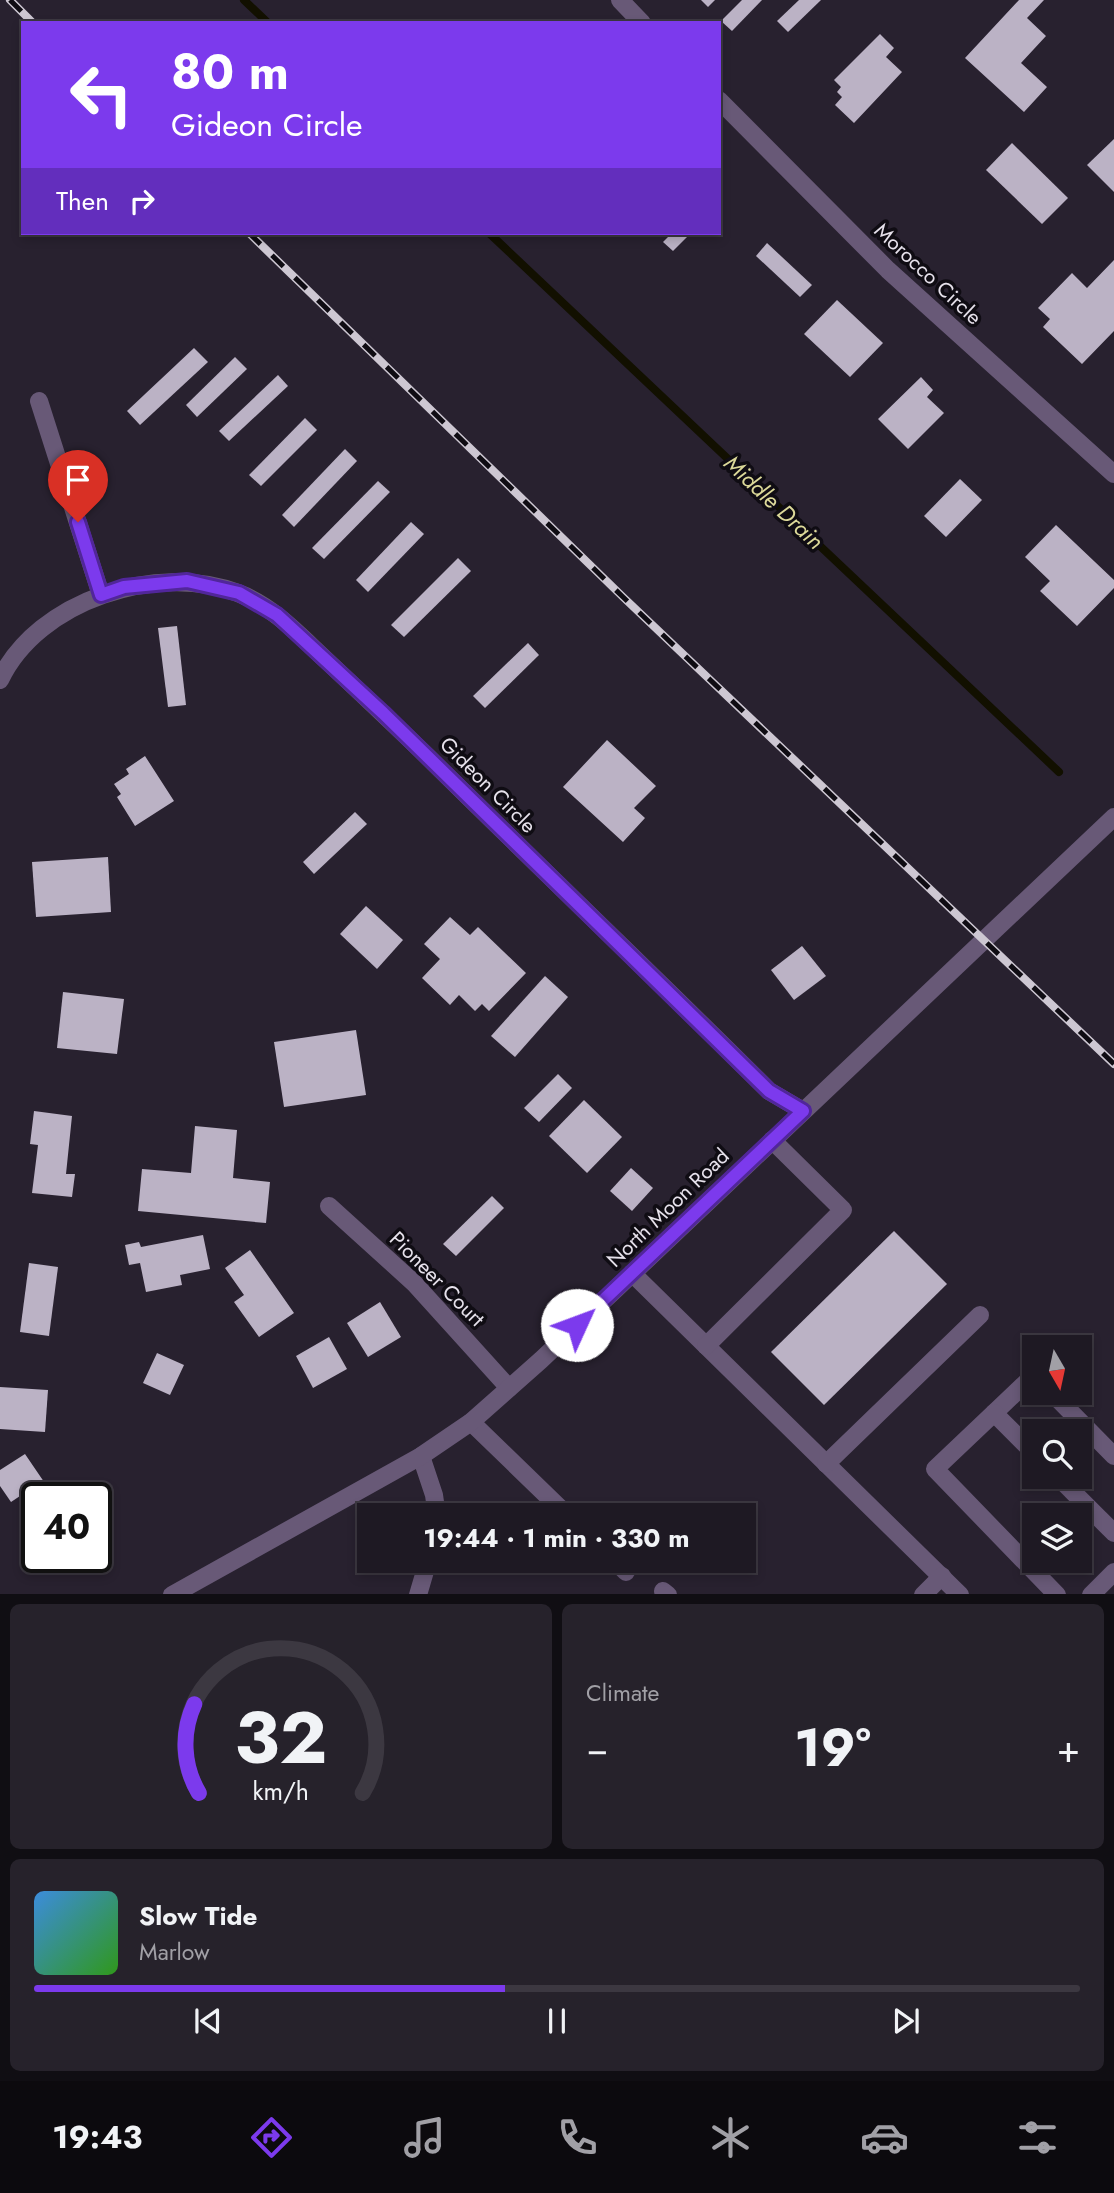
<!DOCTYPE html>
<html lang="en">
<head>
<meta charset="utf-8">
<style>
  :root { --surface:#1e1923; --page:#26222b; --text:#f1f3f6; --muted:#a1a0a6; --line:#3c3841; --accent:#7c3aed }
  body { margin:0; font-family:Jost,sans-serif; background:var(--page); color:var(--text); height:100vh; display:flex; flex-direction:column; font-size:26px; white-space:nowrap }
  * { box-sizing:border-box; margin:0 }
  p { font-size:23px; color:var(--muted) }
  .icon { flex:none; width:38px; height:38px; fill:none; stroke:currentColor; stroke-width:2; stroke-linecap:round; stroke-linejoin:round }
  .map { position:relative; height:1594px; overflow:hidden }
  .details { display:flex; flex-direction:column; gap:10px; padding:10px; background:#100e13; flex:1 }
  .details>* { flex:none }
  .top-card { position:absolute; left:21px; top:21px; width:700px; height:214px; border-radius:0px; box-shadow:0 4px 10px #0003,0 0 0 2px var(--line); background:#7c3aed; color:#fff; overflow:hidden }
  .needle { width:46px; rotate:171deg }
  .buttons { position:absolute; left:1022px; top:1335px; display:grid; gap:14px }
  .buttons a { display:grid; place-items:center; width:70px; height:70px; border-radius:0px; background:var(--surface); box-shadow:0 4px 10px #0003,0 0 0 2px var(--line); font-size:35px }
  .speed { position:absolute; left:21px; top:1482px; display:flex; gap:14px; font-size:35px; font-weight:700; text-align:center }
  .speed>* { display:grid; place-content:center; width:91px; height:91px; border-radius:50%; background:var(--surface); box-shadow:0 4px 10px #0003,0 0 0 2px var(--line); line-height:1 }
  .speed .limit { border:4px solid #111; border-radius:10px; background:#fff; color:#111 }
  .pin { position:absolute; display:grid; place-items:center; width:60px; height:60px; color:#fff; margin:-72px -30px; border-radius:50% 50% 50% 0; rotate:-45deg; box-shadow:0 0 7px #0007 }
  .pin .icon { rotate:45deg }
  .me { position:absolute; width:77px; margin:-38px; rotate:47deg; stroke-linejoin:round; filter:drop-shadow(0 0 5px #0008) }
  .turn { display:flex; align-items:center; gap:24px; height:147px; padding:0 35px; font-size:32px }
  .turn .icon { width:91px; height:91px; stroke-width:2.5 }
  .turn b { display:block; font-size:49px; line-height:60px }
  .then { display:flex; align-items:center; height:66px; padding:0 35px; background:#0003; gap:14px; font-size:26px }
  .big { font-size:52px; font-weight:700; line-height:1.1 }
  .details .widget { flex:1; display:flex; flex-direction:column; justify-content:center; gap:10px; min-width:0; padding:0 24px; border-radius:10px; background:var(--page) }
  .details .dial { align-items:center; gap:0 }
  .dial svg { height:182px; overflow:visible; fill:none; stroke:var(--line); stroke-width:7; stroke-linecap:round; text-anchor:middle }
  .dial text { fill:var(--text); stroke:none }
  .song { display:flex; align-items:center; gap:21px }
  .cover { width:84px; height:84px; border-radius:10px; background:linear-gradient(135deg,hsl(210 70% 55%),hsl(110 70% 35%)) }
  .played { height:7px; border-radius:4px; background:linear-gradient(90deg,var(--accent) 45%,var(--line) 45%) }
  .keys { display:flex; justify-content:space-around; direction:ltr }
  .heat { display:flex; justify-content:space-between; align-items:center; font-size:38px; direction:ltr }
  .details .tiles { flex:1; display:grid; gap:10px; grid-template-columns:1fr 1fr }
  .widget:last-child { grid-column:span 2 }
  .trip { position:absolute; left:357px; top:1503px; width:399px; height:70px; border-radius:0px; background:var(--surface); box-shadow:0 4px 10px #0003,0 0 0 2px var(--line); font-weight:700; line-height:70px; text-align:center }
  .tabs { display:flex; height:112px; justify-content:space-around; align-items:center; background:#0c0a0e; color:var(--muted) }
  .tabs .icon { width:49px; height:49px }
  .tabs .selected { color:var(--accent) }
  .tabs b { font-size:32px; color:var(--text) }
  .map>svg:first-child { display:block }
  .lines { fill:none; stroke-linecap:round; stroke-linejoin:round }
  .stream { stroke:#121000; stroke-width:8 }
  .building { fill:#bbb2c5 }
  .minor { stroke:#685977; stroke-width:18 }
  .rail-casing { stroke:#cdc7d2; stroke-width:8 }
  .rail { stroke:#0f0c13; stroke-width:5; stroke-dasharray:16; stroke-linecap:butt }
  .route-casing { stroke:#51269a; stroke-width:18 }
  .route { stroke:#7c3aed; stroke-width:12 }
  .labels { text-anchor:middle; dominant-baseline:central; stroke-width:7; stroke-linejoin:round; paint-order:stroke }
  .street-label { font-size:21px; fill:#e6e1eb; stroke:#0f0c13 }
  .water-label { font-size:23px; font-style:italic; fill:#dcd999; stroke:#0f0c13 }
</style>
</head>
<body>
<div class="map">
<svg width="1114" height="1595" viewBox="0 0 1114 1595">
  <rect width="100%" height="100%" fill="#28212f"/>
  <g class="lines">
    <g class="stream">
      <path d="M244 0 268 23"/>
      <path d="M489 233 1059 772"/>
    </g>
  </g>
  <g class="building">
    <path d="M701 0H715L708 7Z"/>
    <path d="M742 0H762L732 31 721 21Z"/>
    <path d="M799 0H821L788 32 777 21Z"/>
    <path d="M1019 0H1044L1027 18 1046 36 1021 63 1047 87 1024 112 965 58Z"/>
    <path d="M880 34 894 48 886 57 902 72 854 123 835 105 842 97 837 92 841 87 834 80Z"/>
    <path d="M1114 139V192L1087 165Z"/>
    <path d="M1012 143 1068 198 1042 224 986 170Z"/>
    <path d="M672 233H691L673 251 663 242Z"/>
    <path d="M767 243 812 285 800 297 756 256Z"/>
    <path d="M1114 260V331L1082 364 1043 327 1050 319 1038 308 1072 273 1087 288Z"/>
    <path d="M837 300 883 343 850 377 804 334Z"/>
    <path d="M194 348 208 362 140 425 127 411Z"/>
    <path d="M235 357 247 369 197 417 186 405Z"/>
    <path d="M278 375 288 386 229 441 219 431Z"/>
    <path d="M921 377 933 390 927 397 944 413 908 449 878 419Z"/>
    <path d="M305 418 317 430 261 486 249 475Z"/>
    <path d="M345 449 357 461 294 527 282 515Z"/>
    <path d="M960 479 982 500 946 537 924 516Z"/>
    <path d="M378 481 390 492 324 559 312 548Z"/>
    <path d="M411 522 424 534 368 592 356 580Z"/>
    <path d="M1056 525 1114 580V588L1077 626 1040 591 1050 581 1025 557Z"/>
    <path d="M458 558 471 571 404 637 391 625Z"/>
    <path d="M177 626 186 705 168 707 158 628Z"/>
    <path d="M528 643 539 655 485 708 473 696Z"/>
    <path d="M607 740 656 786 634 808 645 818 623 842 563 787Z"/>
    <path d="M145 756 174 801 135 826 117 797 121 794 114 784 129 774 126 769Z"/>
    <path d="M355 812 367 824 314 874 303 862Z"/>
    <path d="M108 857 111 912 36 917 32 862Z"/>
    <path d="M366 906 403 940 377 969 340 934Z"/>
    <path d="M450 917 470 935 478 927 526 973 489 1011 482 1004 475 1011 459 995 450 1005 422 978 440 959 424 944Z"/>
    <path d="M802 946 826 976 794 1000 771 970Z"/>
    <path d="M545 976 568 997 515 1057 491 1036Z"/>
    <path d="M63 992 124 999 117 1054 57 1048Z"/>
    <path d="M356 1030 366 1095 284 1107 274 1042Z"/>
    <path d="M558 1074 572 1088 539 1122 524 1108Z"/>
    <path d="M584 1100 622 1137 587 1173 549 1136Z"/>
    <path d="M34 1111 72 1116 66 1174H75L72 1197 32 1193 38 1145 30 1144Z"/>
    <path d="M195 1126 237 1130 233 1178 270 1182 266 1223 138 1211 142 1169 191 1173Z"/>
    <path d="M631 1168 653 1188 632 1211 610 1191Z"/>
    <path d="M492 1196 504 1208 456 1256 443 1244Z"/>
    <path d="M894 1231 947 1284 824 1405 771 1352Z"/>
    <path d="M203 1235 210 1269 180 1275 182 1285 146 1292 140 1263 129 1265 125 1245 139 1242 141 1247Z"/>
    <path d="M250 1250 294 1313 259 1337 234 1302 244 1295 225 1268Z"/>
    <path d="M29 1263 58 1267 49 1336 20 1332Z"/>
    <path d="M380 1302 401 1337 368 1357 347 1323Z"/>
    <path d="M329 1337 347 1369 313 1388 296 1356Z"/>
    <path d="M157 1353 184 1365 170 1395 143 1383Z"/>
    <path d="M0 1387 48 1390 45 1432 0 1429Z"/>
    <path d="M25 1454 55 1498H37V1521L20 1496 11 1502 0 1486V1470Z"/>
    <path d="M70 1490 75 1498H59Z"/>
  </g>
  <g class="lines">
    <g class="minor">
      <path d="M620 0 642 23"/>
      <path d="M719 100 888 270 1114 474"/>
      <path d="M39 401 101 595"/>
      <path d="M0 680C38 600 158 562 238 593 273 606 299 635 326 660 360 692 395 725 429 758 542 870 657 979 769 1091L803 1111"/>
      <path d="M329 1206 414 1283 509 1388"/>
      <path d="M632 1273 960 1595"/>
      <path d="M706 1346 843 1210 772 1140"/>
      <path d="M1052 1393 1114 1456"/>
      <path d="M994 1413 1034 1375"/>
      <path d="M471 1422 568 1516"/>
      <path d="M1034 1453 994 1413 935 1469 1057 1595"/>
      <path d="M421 1456 434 1495 437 1516"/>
      <path d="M826 1464 980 1315"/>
      <path d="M1058 1477 1114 1533"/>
      <path d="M615 1561 626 1572"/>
      <path d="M663 1591 668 1595"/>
      <path d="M172 1595 421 1456 471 1422 541 1360 1114 817"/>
      <path d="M418 1595 428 1561"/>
      <path d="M923 1595 942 1576"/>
      <path d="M1091 1595 1114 1572"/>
    </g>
    <g class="rail-casing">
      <g id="rail">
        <path d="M10 0 33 23"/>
        <path d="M249 233 623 597 1114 1064"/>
      </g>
    </g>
    <use href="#rail" class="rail"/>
  </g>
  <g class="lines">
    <g class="route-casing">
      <path id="route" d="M78 522 101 595 124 587 187 581 239 593 277 615 383 713 769 1091 803 1111 577 1325"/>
    </g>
    <use href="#route" class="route"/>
  </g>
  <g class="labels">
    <g class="street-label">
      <text transform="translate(928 274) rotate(43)">Morocco Circle</text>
      <text transform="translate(488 785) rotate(45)">Gideon Circle</text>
      <text transform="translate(668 1208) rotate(-44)">North Moon Road</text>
      <text transform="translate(437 1279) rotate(45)">Pioneer Court</text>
    </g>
    <g class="water-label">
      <text transform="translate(774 502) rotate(43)">Middle Drain</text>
    </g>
  </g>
</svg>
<div class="buttons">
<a><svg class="needle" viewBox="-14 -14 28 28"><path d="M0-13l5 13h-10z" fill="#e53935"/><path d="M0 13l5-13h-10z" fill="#a1a0a6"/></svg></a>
<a><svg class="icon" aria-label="search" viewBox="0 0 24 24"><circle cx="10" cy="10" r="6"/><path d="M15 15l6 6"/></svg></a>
<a><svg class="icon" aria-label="layers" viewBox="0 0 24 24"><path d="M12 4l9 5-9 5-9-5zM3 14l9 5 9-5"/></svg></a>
</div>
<div class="speed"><div class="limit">40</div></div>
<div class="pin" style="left:78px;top:522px;background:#d93025"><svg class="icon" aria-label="arrive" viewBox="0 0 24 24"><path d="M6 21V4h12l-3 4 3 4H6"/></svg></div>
<svg class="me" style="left:577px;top:1325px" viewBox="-20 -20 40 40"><circle r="19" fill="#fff"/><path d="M0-13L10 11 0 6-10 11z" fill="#7c3aed"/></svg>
<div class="trip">19:44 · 1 min · 330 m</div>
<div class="top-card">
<div class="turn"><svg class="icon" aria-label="left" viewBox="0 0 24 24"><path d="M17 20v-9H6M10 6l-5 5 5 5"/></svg><div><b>80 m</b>Gideon Circle</div></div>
<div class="then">Then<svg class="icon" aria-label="right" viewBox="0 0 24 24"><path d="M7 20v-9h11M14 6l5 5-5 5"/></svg></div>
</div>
</div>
<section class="details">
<div class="tiles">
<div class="widget dial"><svg viewBox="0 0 100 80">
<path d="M14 69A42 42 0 1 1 86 69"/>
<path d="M14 69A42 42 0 0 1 12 30" stroke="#7c3aed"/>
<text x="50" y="56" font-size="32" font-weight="700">32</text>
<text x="50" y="72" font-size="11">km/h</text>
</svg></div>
<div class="widget"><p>Climate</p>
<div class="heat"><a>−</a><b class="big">19°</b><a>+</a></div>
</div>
<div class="widget">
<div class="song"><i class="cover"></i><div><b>Slow Tide</b><p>Marlow</p></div></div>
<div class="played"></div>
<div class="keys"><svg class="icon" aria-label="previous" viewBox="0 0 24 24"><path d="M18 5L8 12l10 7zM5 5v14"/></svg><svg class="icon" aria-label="pause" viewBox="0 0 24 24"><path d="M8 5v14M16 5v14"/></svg><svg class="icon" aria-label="next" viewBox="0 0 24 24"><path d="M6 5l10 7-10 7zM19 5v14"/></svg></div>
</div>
</div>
</section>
<nav class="tabs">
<b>19:43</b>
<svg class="icon selected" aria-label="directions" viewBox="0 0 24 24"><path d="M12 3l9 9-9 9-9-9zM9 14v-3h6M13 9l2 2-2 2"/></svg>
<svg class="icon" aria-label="music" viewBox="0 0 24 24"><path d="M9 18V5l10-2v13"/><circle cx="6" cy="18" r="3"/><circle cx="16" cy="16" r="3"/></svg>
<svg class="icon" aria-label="phone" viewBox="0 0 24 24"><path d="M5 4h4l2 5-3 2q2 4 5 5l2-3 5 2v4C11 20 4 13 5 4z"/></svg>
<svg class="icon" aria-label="climate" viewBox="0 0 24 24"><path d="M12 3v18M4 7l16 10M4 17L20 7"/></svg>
<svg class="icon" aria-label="car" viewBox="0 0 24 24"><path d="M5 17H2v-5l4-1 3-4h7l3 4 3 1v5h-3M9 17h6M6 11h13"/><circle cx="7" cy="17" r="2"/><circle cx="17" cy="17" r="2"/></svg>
<svg class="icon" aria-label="filters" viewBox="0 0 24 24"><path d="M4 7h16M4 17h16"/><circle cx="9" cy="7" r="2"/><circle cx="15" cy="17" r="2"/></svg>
</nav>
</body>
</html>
